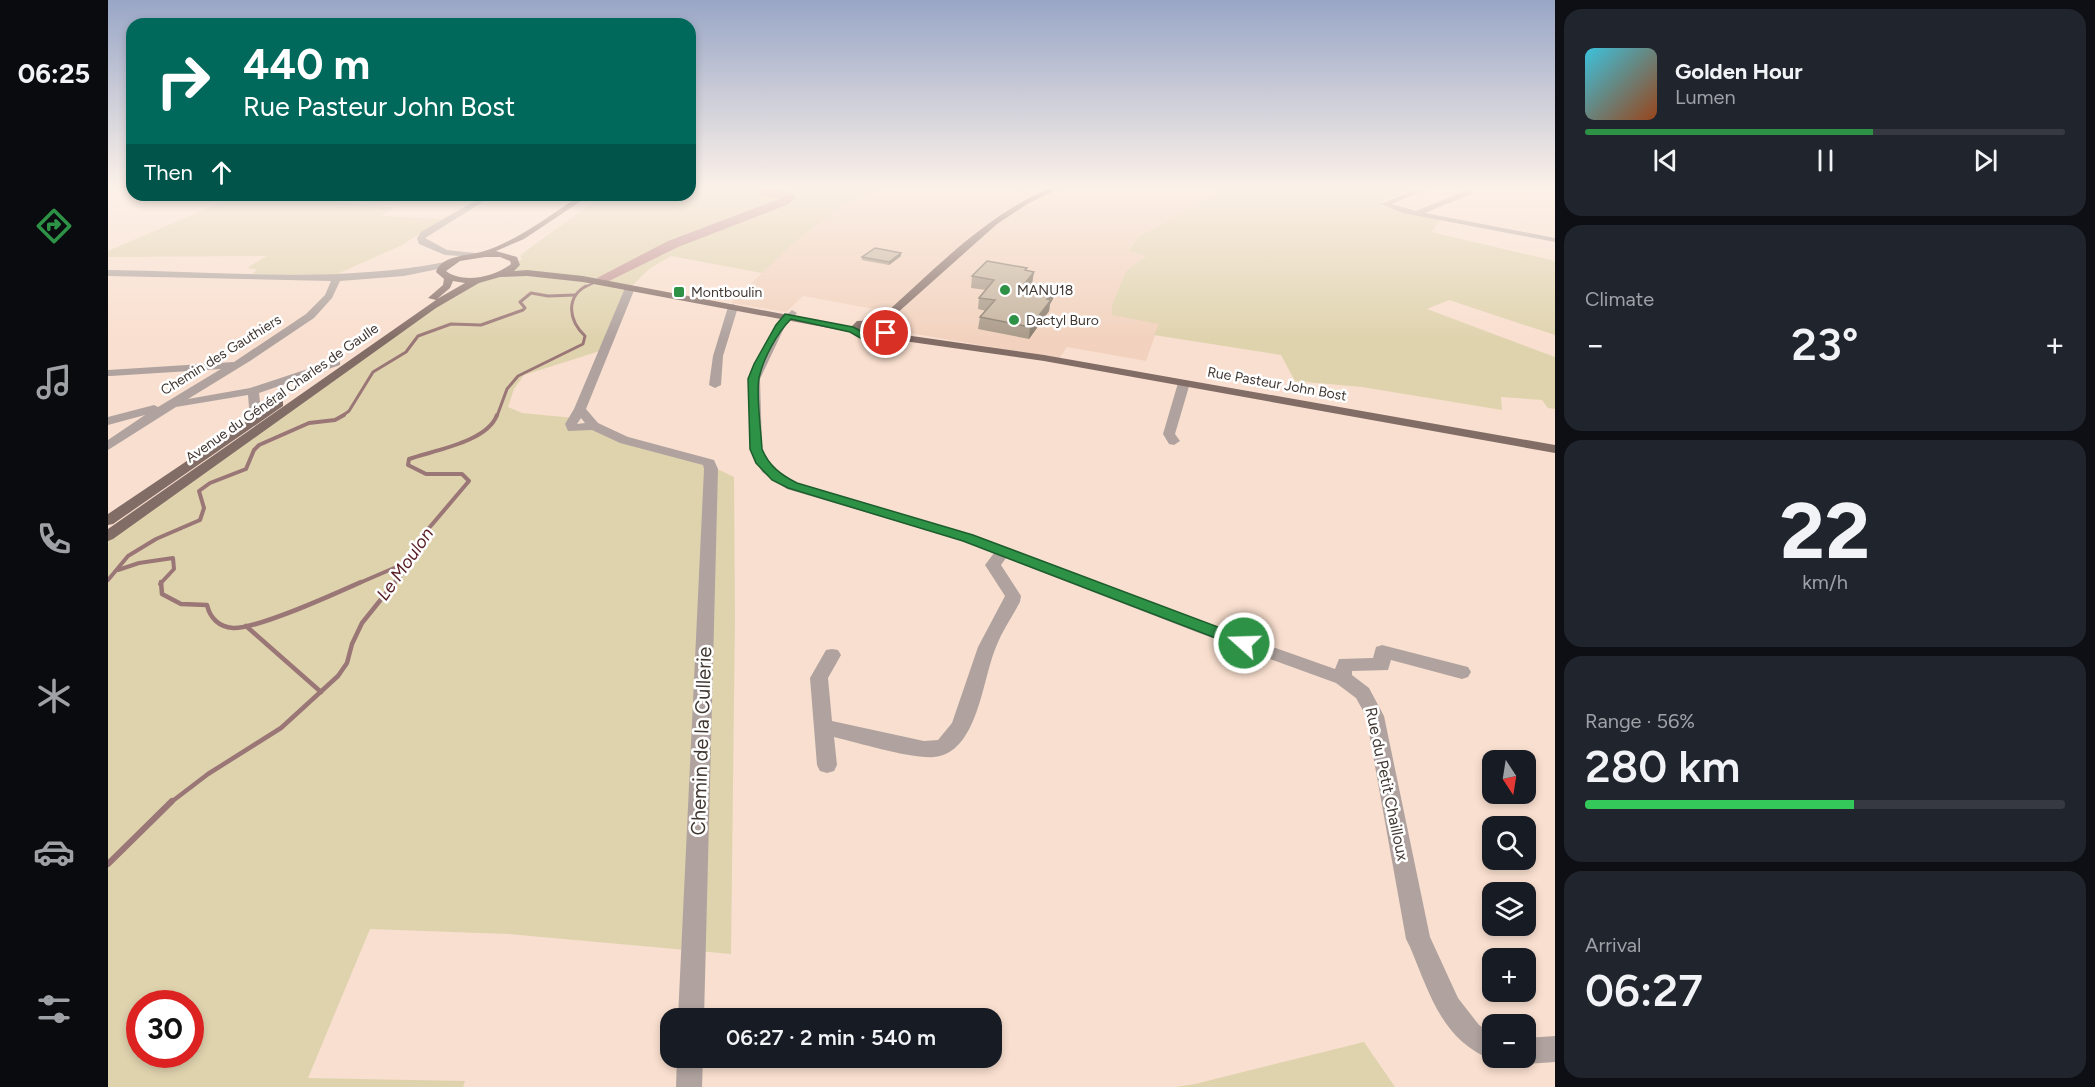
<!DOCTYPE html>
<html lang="en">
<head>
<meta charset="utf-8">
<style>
  :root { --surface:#171b24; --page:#20242c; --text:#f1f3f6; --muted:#9ea1a6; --line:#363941; --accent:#2d9146 }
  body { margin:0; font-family:Figtree,sans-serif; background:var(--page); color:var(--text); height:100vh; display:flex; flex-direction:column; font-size:22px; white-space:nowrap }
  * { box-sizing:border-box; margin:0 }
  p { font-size:20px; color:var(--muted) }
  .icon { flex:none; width:33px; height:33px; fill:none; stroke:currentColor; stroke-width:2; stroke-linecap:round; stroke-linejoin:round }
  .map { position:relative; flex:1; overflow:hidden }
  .drawer { display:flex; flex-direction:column; gap:9px; padding:9px; background:#0d0f14; width:540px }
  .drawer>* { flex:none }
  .top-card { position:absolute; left:18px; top:18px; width:570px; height:183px; border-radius:18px; box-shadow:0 3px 9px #0003; background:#00695c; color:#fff; overflow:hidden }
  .needle { width:39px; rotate:168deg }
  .tools { position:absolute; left:1374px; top:750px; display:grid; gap:12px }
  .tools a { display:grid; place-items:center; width:54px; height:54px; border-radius:12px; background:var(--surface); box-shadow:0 3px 9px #0003; font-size:30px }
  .speed { position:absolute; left:18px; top:990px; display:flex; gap:12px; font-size:30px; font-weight:700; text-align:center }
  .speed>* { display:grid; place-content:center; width:78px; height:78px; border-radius:50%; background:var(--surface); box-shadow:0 3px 9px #0003; line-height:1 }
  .speed .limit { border:9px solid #d22; background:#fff; color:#111 }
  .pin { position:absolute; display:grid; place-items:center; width:51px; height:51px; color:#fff; margin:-26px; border:3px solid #fff; border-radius:50%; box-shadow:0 2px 6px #0007 }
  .me { position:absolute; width:66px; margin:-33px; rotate:290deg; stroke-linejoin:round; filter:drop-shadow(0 0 4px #0008) }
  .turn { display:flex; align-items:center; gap:21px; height:126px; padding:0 18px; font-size:27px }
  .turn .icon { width:78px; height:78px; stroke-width:2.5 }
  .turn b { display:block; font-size:42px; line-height:51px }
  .then { display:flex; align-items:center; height:57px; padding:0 18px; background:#0003; gap:12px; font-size:22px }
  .big { font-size:45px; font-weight:600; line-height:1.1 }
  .drawer .tile { flex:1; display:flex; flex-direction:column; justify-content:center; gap:9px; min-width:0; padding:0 21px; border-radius:18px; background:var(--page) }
  .drawer .dial { align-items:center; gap:0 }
  .dial b { font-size:78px; line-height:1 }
  .song { display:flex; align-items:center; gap:18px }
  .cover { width:72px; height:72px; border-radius:9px; background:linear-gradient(135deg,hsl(190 70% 55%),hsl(20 70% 35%)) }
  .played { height:6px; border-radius:3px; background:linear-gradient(90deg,var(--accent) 60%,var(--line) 60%) }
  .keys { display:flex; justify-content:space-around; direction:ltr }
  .heat { display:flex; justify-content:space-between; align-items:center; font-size:33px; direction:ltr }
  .charge { height:9px; border-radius:4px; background:linear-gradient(90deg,#34c759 56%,var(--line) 0) }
  .trip { position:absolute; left:552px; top:1008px; width:342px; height:60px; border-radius:18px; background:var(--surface); box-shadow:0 3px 9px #0003; font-weight:600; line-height:60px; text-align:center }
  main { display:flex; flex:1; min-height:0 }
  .tabs { display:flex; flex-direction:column; width:108px; justify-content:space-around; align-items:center; background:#090b0e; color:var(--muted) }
  .tabs .icon { width:42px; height:42px }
  .tabs .selected { color:var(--accent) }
  .tabs b { font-size:27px; color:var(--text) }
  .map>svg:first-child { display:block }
  .built { fill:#f2d2be }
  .green { fill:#dfd3ae; fill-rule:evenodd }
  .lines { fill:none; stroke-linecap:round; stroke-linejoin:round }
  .stream-far4 { stroke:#9a7776; stroke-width:2 }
  .stream-far3 { stroke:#9a7776; stroke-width:3 }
  .stream-far2 { stroke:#9a7776; stroke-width:4 }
  .stream-far1 { stroke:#9a7776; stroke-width:4.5 }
  .stream { stroke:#9a7776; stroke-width:6 }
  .river { fill:#c09293; fill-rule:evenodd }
  .minor { fill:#b0a39f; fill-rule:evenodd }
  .major { fill:#826c66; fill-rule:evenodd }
  .wall { fill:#a99a88 }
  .shaded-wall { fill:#897d6f }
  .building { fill:#c4b39e; stroke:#897d6f; stroke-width:1.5 }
  .route { fill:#2d9146; stroke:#1d5e2e; stroke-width:1.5 }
  .poi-dot { fill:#2d9146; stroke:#fff; stroke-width:2 }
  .labels { text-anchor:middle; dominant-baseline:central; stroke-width:5; stroke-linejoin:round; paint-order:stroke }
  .far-poi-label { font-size:14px; fill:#423832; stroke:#fff; text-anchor:start }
  .far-street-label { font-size:14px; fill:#423832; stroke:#fff }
  .street-label { font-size:16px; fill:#423832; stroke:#fff }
  .water-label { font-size:18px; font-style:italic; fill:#561c22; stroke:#fff }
  .near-street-label { font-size:20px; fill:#423832; stroke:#fff }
</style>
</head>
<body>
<main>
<nav class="tabs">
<b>06:25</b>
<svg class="icon selected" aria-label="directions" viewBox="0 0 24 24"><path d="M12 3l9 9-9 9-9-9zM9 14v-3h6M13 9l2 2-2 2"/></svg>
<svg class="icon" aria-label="music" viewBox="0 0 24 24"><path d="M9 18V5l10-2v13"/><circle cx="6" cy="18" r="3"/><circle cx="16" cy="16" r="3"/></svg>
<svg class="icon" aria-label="phone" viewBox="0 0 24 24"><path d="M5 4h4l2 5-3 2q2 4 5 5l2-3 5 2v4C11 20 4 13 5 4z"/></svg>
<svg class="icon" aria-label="climate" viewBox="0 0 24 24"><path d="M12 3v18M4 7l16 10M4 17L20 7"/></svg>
<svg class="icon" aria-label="car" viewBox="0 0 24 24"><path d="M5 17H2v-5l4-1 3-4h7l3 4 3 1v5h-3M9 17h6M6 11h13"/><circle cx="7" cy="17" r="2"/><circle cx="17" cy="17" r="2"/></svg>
<svg class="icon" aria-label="filters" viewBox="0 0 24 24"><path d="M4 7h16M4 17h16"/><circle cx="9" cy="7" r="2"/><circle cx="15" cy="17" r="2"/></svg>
</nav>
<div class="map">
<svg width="1447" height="1087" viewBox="0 0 1447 1087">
  <rect width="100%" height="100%" fill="#f9dfcf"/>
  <path class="built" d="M777 188H1119L1030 237 1020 250 1040 256 1051 324 1038 361 959 347 951 359 762 326 777 311 695 296 678 312 623 303 684 244 738 204Z"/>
  <g class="green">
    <path d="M582 188H777L738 204 684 244 654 273 563 256 541 269 520 290 495 350 416 375 406 389 400 407 414 413 466 418 463 424C517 434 578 452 626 477L627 617 623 954 400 934 262 929 200 1078 357 1081 355 1087H0V536L339 296 370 279 386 277 414 259 412 256 422 248 495 195H582ZM32 1004H82V1054H32Z"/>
    <path d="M1119 188H1308L1272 202 1333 219 1323 232 1447 261V335L1341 300 1319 309 1447 357V409L1440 408 1434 400 1393 397 1394 410 1254 387 1187 381 1173 355 1046 335 1051 324 1004 315V306L1018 271 1039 256 1020 251 1030 237Z"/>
    <path d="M130 195H210L225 202 286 207 273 216 336 219 292 246 227 275 145 274 149 269 139 268 159 256 0 257V251Z"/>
    <path d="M1256 1042 1287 1087H1068L1087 1084Z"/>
  </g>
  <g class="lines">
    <path class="stream-far4" d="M475 288 496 278"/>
    <g class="stream-far3">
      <path d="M234 416 241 411 265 372 298 352 310 336 343 324 373 325 415 310 417 308 412 302 423 293 440 296 467 295"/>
      <path d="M389 416 399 389 410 376 475 344 477 336C461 321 457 298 478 286"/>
    </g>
    <g class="stream-far2">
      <path d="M10 570 31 563 65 558 66 569 52 584"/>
      <path d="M0 580 20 556 48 539 92 520 96 508 91 491 102 483 138 469 146 450 151 445 201 423 227 420 236 415"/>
      <path d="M249 584 300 562"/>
      <path d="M286 584 299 568 310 541 361 481 354 474H318L300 465 301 459C327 450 379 442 389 415"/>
    </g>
    <g class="stream-far1">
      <path d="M53 582 54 594 73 604 99 605C102 618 111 627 125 628 150 629 226 594 253 582"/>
      <path d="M138 626 213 692"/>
      <path d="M62 803 100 774 173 728 230 676 239 663 244 644 254 623 287 582"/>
    </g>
    <path class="stream" d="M0 864 64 801"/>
    <path class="river" d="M651 188 678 190 688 196 681 204 570 247 501 281H491L489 278 560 241 674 198 653 196Z"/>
    <g class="minor">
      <path d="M1311 188H1321L1284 204 1308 211 1362 189 1365 193 1317 213 1447 238V242L1295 213 1273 204Z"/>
      <path d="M377 195H386L317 238 339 250 367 253V257L337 255 311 244 309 238 313 232Z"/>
      <path d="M337 262 340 263V267L296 276 232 281 224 298 206 318 142 361 80 399 142 388 224 361H232V365L151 393 154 419 152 422 148 423 142 419 140 395 68 407 0 450V440L37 415 0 425V417L46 405 50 407 113 369 3 376H0V370L126 362 198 314 217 295 223 281 0 276V270C114 271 224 284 337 262Z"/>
      <path d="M522 285 527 288 478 409 490 423 520 437 606 460 610 469 596 1018H570L596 469 595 465 512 443 484 430 460 431 457 424 466 409 517 288ZM473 418 477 423 469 424Z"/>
      <path d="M625 304 630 307 615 356 613 385 607 388 601 385 605 356 620 307Z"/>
      <path d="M684 310 689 313 677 326 652 379 654 449 664 467 689 483 865 535 1103 625 1227 669 1231 659 1265 658 1268 647 1274 645 1360 667 1363 672 1360 677 1354 679 1283 660 1280 670 1244 671V675L1261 688 1276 716 1322 937 1350 998 1371 1025 1384 1033V1058H1390L1384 1060C1333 1039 1322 994 1302 947L1298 939 1258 716 1248 698 1228 683 1091 633 898 558 893 565 913 596 912 602C904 617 894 631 888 647 874 680 870 753 826 757 803 759 751 743 726 737L729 765 726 771 719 773 712 771 709 765 702 678 718 650 724 649 730 650 733 655 720 678 724 721 816 741 830 740 844 723 870 647 897 596 877 565 886 553 855 541 679 489 654 472 642 449 640 379 667 325Z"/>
      <path d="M1076 380 1082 383 1067 434 1072 441 1066 445 1061 444 1055 434 1070 383Z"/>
      <path d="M1447 1036V1062L1418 1064 1409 1060 1408 1058H1418V1038Z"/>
      <path d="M569 1058H595L594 1087H568Z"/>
    </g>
    <g class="major">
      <path d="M942 188H952L921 203 889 224 778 323 785 329 783 333 936 355 1447 445V453L936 361 775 338 756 339 742 332 475 282 419 276 392 277 371 283 328 308 5 539 0 541V529L328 300 320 298 335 285 336 279 328 272C334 255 359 256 373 252 408 242 442 215 473 195H482L416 239 388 251 409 257 412 265 406 271 419 270 475 276 743 327 749 321 770 320C824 272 875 217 942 188ZM377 257H392L402 261 403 264C387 277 355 284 338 271L352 261ZM345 281 357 283 329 299 342 288ZM766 325 774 331 761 334 751 330 756 326Z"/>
      <path d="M171 399 175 400V406L5 524 0 525V514Z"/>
    </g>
  </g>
  <g class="wall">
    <path d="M793 256 781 265 754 260V257Z"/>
    <path d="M919 271 926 272 924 284 947 288 945 299 942 304 941 311 921 339 870 329 872 317 878 311 870 309 871 298 878 290 863 288 864 276Z"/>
  </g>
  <g class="shaded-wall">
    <path d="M793 253V256L781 265V262Z"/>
    <path d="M926 272 924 283 915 294 917 283Z"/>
    <path d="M947 288 945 299 942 304 941 311 921 339 922 327 939 299Z"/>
  </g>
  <g class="building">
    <path d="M767 248 793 253 781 262 754 257Z"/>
    <path d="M879 261 919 268 917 270 926 272 917 283 947 288 939 299 943 300 922 327 872 317 887 300 871 298 886 280 864 276Z"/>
  </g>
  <linearGradient id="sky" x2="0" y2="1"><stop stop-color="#98a6c6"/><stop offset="0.55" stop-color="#fcf1e9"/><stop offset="1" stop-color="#fcf1e9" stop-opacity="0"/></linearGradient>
  <rect width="1447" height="340" fill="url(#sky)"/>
  <path class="route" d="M677 314 745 327 757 333 765 334 778 330 783 333 766 340 754 339 742 332 683 319C669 333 655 359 651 378 648 395 653 430 654 449 661 466 673 475 689 483L865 535 1142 639 1144 643 1142 647H1131L855 541 680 488 664 480 648 463 642 449 640 379 646 364 668 325Z"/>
  <g class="poi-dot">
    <circle cx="897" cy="290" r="6"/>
    <rect x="565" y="286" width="12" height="12" rx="3"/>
    <circle cx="906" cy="320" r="6"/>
  </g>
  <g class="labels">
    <g class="far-poi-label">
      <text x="909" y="290">MANU18</text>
      <text x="583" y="292">Montboulin</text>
      <text x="918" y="320">Dactyl Buro</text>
    </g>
    <g class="far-street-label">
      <text transform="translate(113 355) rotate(-32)">Chemin des Gauthiers</text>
      <text transform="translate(1169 384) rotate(10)">Rue Pasteur John Bost</text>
      <text transform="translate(174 393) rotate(-35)">Avenue du Général Charles de Gaulle</text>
    </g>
    <g class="street-label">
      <text transform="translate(1279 784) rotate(78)">Rue du Petit Chailloux</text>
    </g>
    <g class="water-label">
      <text transform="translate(297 564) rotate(-55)">Le Moulon</text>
    </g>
    <g class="near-street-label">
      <text transform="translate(593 741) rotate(-88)">Chemin de la Cullerie</text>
    </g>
  </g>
</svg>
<div class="tools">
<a><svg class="needle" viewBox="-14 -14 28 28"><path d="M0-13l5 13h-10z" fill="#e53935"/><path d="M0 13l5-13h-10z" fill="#9ea1a6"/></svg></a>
<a><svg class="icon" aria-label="search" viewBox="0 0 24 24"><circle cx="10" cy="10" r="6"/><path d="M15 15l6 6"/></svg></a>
<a><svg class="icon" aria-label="layers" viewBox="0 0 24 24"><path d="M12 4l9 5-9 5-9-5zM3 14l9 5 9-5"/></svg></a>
<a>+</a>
<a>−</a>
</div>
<div class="speed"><div class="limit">30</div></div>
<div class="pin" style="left:778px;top:333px;background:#d93025"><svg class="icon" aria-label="arrive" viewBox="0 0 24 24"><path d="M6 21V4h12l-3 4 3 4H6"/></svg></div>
<svg class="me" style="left:1136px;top:643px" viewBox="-20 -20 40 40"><circle r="17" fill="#2d9146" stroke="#fff" stroke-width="3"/><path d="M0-11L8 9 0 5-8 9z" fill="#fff"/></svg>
<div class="trip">06:27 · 2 min · 540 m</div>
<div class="top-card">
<div class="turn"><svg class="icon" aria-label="right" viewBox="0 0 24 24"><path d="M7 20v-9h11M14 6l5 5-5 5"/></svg><div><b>440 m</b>Rue Pasteur John Bost</div></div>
<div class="then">Then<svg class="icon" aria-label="ahead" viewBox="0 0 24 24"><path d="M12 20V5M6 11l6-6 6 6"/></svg></div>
</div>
</div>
<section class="drawer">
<div class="tile">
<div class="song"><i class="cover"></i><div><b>Golden Hour</b><p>Lumen</p></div></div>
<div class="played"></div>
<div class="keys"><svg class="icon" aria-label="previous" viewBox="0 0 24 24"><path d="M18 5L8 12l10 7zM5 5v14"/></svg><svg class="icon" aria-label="pause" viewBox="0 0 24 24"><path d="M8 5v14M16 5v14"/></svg><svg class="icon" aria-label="next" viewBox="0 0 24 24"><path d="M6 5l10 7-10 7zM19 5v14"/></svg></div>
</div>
<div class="tile"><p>Climate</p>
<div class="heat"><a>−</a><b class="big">23°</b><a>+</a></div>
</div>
<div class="tile dial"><b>22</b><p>km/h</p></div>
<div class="tile"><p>Range · 56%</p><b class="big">280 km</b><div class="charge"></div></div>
<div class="tile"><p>Arrival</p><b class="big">06:27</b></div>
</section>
</main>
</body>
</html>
